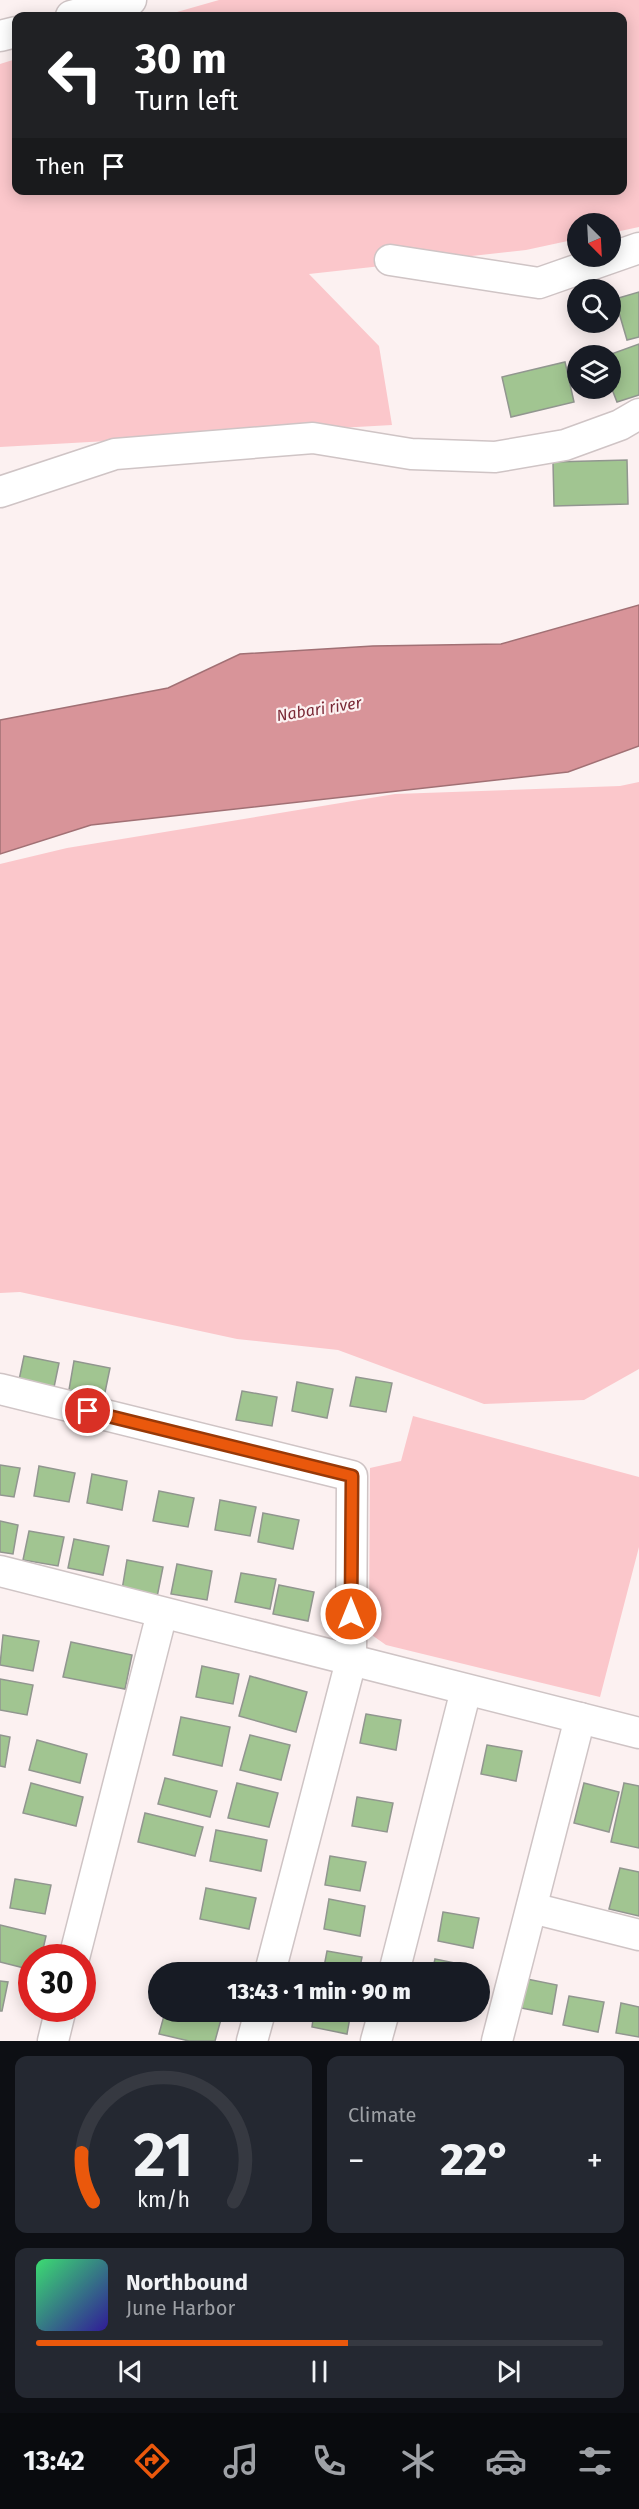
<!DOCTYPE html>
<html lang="en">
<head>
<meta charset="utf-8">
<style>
  :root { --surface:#171b24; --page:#242831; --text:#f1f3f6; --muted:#9ea1a6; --line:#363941; --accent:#ea580c }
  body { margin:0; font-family:"Fira Sans",sans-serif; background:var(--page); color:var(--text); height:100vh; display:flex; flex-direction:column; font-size:22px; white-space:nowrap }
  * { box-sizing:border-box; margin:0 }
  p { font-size:20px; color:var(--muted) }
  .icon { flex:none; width:33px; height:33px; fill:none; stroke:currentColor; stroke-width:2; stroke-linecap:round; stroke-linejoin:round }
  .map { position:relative; height:2041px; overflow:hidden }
  .drawer { display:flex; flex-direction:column; gap:15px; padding:15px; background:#0d0f14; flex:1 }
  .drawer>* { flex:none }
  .banner { position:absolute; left:12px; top:12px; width:615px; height:183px; border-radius:12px; box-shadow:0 3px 15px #0003; background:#202124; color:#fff; overflow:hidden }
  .needle { width:39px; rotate:156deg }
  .controls { position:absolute; left:567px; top:213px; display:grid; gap:12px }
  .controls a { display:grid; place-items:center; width:54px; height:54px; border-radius:50%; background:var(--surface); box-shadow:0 3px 15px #0003; font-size:30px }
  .speed { position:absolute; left:18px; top:1944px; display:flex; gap:12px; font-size:30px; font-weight:700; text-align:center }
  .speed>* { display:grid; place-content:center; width:78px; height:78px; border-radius:50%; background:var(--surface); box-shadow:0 3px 15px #0003; line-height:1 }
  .speed .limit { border:9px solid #d22; background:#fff; color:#111 }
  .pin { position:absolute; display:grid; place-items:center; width:51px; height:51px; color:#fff; margin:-26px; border:3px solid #fff; border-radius:50%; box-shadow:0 2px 6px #0007 }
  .me { position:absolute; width:66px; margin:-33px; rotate:0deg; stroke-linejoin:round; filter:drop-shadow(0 0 4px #0008) }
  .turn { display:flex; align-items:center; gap:21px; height:126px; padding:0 24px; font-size:27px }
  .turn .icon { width:78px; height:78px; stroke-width:2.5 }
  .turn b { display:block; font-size:42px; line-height:51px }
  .then { display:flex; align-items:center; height:57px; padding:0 24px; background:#0003; gap:12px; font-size:22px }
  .big { font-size:45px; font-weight:800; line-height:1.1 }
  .drawer .tile { flex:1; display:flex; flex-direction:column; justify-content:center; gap:9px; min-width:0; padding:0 21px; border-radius:12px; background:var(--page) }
  .drawer .dial { align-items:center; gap:0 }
  .dial svg { height:156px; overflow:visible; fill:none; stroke:var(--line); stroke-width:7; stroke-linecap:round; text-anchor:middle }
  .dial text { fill:var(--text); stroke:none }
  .song { display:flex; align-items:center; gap:18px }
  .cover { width:72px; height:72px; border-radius:9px; background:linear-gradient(135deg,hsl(140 70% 55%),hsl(250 70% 35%)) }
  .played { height:6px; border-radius:3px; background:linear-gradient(90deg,var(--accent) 55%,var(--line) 55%) }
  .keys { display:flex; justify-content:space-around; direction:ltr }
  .heat { display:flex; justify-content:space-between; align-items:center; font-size:33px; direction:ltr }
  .drawer .tiles { flex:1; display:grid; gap:15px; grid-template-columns:1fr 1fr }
  .tile:last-child { grid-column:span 2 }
  .trip { position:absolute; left:148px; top:1962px; width:342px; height:60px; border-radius:30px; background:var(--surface); box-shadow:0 3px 15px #0003; font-weight:800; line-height:60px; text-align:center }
  .dock { display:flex; height:96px; justify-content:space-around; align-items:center; background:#090b0e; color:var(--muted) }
  .dock .icon { width:42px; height:42px }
  .dock .current { color:var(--accent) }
  .dock b { font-size:27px; color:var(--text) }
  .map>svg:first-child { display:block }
  .green { fill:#fbc7cb }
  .water { fill:#d89499; stroke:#a17074; stroke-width:1.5 }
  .building { fill:#a1c591; stroke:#91968f; stroke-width:1.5 }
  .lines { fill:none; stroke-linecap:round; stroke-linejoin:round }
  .minor-casing { stroke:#cfc4c5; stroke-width:33 }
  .minor { stroke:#fff; stroke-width:30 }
  .route-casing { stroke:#983908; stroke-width:15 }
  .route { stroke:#ea580c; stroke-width:10 }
  .labels { text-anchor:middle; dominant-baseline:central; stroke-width:4.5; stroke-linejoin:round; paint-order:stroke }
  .water-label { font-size:16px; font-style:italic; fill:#7a2936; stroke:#fcf1f1 }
</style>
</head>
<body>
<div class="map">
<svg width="639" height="2041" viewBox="0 0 639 2041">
  <rect width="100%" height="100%" fill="#fcf1f1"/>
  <g class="green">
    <path d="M219 0H639V227L611 233 610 224H578L577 239 526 250 309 274 379 346 392 425 0 447V64L16 59V190H622V16H163Z"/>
    <path d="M639 782V1369L584 1400 484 1404 338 1350 237 1339 20 1292 0 1293V864L67 848 395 794 620 786Z"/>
    <path d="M413 1416 639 1477V1547L600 1697 386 1645 369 1633 370 1468 401 1461Z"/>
  </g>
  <path class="water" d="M639 605V746L568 772 91 825 0 854V720L168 688 240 654 373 646 501 644Z"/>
  <g class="building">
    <path d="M639 292V337L627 340 615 299Z"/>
    <path d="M639 344V395L617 402 610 384V356H606Z"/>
    <path d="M565 362 574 402 511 417 502 377Z"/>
    <path d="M627 460 628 504 554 506 553 462Z"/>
    <path d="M24 1356 59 1363 53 1392 18 1385Z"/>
    <path d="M74 1361 110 1368 104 1397 69 1390Z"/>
    <path d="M356 1377 392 1383 386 1412 350 1406Z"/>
    <path d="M297 1382 333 1389 327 1418 292 1411Z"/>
    <path d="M242 1391 277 1397 272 1426 236 1420Z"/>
    <path d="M0 1465 20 1468 14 1497 0 1495Z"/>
    <path d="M39 1466 75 1473 69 1502 34 1496Z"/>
    <path d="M92 1474 127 1481 122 1510 87 1503Z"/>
    <path d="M159 1491 194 1498 188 1527 153 1521Z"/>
    <path d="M220 1500 256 1507 250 1536 215 1530Z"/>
    <path d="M263 1513 299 1520 293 1549 258 1542Z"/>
    <path d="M0 1521 18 1525 13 1554 0 1552Z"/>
    <path d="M29 1531 64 1537 58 1566 23 1560Z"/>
    <path d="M74 1539 109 1546 103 1575 68 1568Z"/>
    <path d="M127 1560 163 1567 157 1597 122 1590Z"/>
    <path d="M177 1564 212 1571 207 1600 171 1594Z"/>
    <path d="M241 1573 276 1579 270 1609 235 1602Z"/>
    <path d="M279 1585 314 1592 308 1621 273 1614Z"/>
    <path d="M3 1635 39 1641 33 1671 0 1665Z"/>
    <path d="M71 1642 132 1655 125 1689 63 1677Z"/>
    <path d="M202 1666 239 1674 233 1704 196 1697Z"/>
    <path d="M250 1676 307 1692 296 1732 239 1716Z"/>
    <path d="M0 1679 33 1685 27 1715 0 1710Z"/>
    <path d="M366 1714 401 1720 396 1750 360 1743Z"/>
    <path d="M181 1717 230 1727 222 1766 173 1755Z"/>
    <path d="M0 1735 10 1737 5 1767 0 1766Z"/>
    <path d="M250 1735 290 1745 281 1780 240 1770Z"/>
    <path d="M37 1740 87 1754 80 1783 29 1770Z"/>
    <path d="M487 1745 522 1751 516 1781 481 1774Z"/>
    <path d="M165 1778 217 1791 210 1817 158 1804Z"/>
    <path d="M31 1783 83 1797 76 1826 23 1813Z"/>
    <path d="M237 1783 278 1793 269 1827 228 1818Z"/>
    <path d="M584 1783 619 1792 609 1832 574 1823Z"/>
    <path d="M624 1783 639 1786V1848L611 1842Z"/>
    <path d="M357 1797 393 1803 387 1832 352 1826Z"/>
    <path d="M145 1813 203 1827 195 1856 138 1842Z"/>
    <path d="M216 1830 267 1840 261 1871 210 1861Z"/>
    <path d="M330 1856 366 1862 360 1891 325 1885Z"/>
    <path d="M620 1868 639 1872V1916L609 1909Z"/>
    <path d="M15 1879 51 1885 45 1914 10 1908Z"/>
    <path d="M206 1888 256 1898 249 1929 200 1919Z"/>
    <path d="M329 1899 365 1906 360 1936 324 1929Z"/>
    <path d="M443 1912 479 1918 473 1948 438 1941Z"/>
    <path d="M0 1925 46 1936 41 1958H32V1970L0 1962Z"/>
    <path d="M327 1951 362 1957 359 1972H323Z"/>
    <path d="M435 1959 470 1966 469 1972H432Z"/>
    <path d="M522 1978 557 1985 552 2014 516 2007Z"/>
    <path d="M0 1981 8 1982 2 2011H0Z"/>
    <path d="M569 1996 604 2002 598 2032 563 2025Z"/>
    <path d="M621 2003 639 2007V2037L616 2033Z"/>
    <path d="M165 2012H223L215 2041H189L159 2034Z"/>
    <path d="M314 2012H351L347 2034 312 2027Z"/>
  </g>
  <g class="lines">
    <g class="minor-casing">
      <g id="minor">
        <path d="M71 16 131 0"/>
        <path d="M0 36 16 32"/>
        <path d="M390 260 539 283 639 248"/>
        <path d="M0 492 115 454 313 438 411 454 495 457 565 445 620 425 639 414"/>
        <path d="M0 1389 352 1476 351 1661 270 1972"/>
        <path d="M0 1571 639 1733"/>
        <path d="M532 1908 639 1935"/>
        <path d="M74 1958 162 1613"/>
        <path d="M394 1972 466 1690"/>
        <path d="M53 2041 61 2008"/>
        <path d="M252 2041 260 2012"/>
        <path d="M376 2041 384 2012"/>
        <path d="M497 2041 580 1718"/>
      </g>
    </g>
    <use href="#minor" class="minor"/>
  </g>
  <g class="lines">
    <g class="route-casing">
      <path id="route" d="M88 1411 352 1476 351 1614"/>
    </g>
    <use href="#route" class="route"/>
  </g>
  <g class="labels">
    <g class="water-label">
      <text transform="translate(319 709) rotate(-9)">Nabari river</text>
    </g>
  </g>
</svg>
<div class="controls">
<a><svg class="needle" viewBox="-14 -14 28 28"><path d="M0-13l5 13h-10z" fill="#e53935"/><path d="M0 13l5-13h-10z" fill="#9ea1a6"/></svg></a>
<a><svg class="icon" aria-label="search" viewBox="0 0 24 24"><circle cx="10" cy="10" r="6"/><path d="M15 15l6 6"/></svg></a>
<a><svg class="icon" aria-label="layers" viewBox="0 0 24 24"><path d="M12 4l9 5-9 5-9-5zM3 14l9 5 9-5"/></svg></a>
</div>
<div class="speed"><div class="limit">30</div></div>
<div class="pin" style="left:88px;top:1411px;background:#d93025"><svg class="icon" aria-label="arrive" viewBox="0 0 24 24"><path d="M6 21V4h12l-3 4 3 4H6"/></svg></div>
<svg class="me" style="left:351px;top:1614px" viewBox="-20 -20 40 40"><circle r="17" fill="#ea580c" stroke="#fff" stroke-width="3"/><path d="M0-11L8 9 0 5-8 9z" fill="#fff"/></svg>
<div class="trip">13:43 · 1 min · 90 m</div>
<div class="banner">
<div class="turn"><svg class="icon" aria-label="left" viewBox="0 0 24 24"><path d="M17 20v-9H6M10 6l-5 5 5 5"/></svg><div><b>30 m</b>Turn left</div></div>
<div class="then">Then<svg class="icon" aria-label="arrive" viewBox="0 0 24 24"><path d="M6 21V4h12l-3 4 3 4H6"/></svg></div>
</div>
</div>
<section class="drawer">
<div class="tiles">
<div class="tile dial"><svg viewBox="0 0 100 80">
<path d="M14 69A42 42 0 1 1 86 69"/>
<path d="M14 69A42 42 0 0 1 8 44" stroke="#ea580c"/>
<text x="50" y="56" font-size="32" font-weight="700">21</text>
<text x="50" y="72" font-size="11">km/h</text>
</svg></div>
<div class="tile"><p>Climate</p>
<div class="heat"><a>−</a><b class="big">22°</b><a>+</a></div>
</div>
<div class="tile">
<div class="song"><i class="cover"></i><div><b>Northbound</b><p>June Harbor</p></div></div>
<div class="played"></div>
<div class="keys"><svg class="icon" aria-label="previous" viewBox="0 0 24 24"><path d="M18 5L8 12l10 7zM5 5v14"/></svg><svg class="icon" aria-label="pause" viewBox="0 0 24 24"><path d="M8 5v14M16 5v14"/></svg><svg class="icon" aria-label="next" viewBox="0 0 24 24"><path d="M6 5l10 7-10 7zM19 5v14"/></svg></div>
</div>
</div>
</section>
<nav class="dock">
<b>13:42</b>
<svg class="icon current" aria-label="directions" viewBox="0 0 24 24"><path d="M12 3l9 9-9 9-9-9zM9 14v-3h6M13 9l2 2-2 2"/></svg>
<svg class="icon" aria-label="music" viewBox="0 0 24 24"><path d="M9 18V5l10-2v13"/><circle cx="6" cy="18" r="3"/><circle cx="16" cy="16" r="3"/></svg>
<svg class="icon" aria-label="phone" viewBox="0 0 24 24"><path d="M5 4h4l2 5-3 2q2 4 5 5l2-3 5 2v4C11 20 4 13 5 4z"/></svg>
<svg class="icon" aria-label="climate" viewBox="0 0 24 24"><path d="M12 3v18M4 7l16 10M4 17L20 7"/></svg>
<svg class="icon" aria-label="car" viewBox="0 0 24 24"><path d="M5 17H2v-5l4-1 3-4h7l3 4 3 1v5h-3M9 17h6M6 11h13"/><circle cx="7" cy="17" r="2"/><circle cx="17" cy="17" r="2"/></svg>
<svg class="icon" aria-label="filters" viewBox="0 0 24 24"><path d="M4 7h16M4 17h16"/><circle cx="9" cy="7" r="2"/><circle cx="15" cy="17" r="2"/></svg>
</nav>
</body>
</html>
